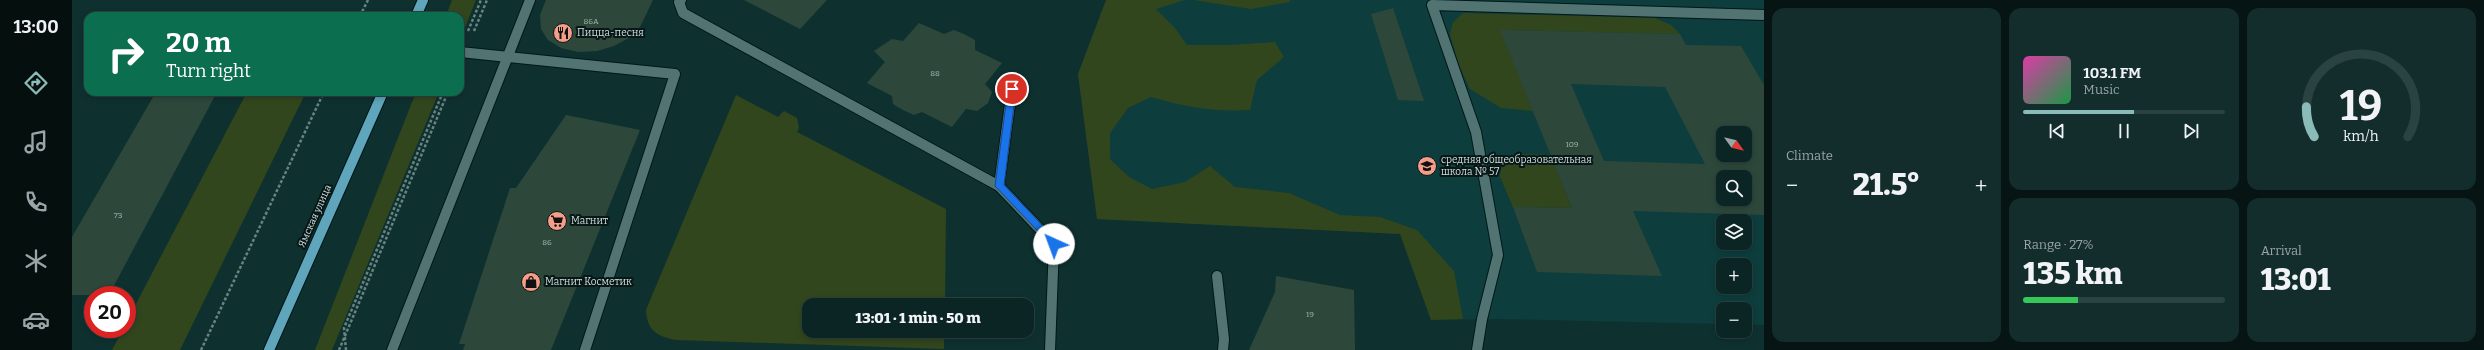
<!DOCTYPE html>
<html lang="en">
<head>
<meta charset="utf-8">
<style>
  :root { --surface:#0a2524; --page:#132d2c; --text:#f1f3f6; --muted:#99a5a6; --line:#2a4241; --accent:#8bbbb9 }
  body { margin:0; font-family:Bitter,serif; background:var(--page); color:var(--text); height:100vh; display:flex; flex-direction:column; font-size:15px; white-space:nowrap }
  * { box-sizing:border-box; margin:0 }
  p { font-size:13px; color:var(--muted) }
  .icon { flex:none; width:22px; height:22px; fill:none; stroke:currentColor; stroke-width:2; stroke-linecap:round; stroke-linejoin:round }
  .map { position:relative; flex:1; overflow:hidden }
  .sheet { display:flex; flex-direction:column; gap:8px; padding:8px; background:#061414; width:720px }
  .sheet>* { flex:none }
  .hud { position:absolute; left:12px; top:12px; width:380px; height:84px; border-radius:12px; box-shadow:0 2px 6px #0003,0 0 0 1px var(--line); background:#0b6e4f; color:#fff; overflow:hidden }
  .needle { width:26px; rotate:124deg }
  .fabs { position:absolute; left:1644px; top:126px; display:grid; gap:8px }
  .fabs a { display:grid; place-items:center; width:36px; height:36px; border-radius:8px; background:var(--surface); box-shadow:0 2px 6px #0003,0 0 0 1px var(--line); font-size:20px }
  .speed { position:absolute; left:12px; top:286px; display:flex; gap:8px; font-size:20px; font-weight:700; text-align:center }
  .speed>* { display:grid; place-content:center; width:52px; height:52px; border-radius:50%; background:var(--surface); box-shadow:0 2px 6px #0003,0 0 0 1px var(--line); line-height:1 }
  .speed .limit { border:6px solid #d22; background:#fff; color:#111 }
  .pin { position:absolute; display:grid; place-items:center; width:34px; height:34px; color:#fff; margin:-17px; border:2px solid #fff; border-radius:50%; box-shadow:0 1px 4px #0007 }
  .me { position:absolute; width:44px; margin:-22px; rotate:317deg; stroke-linejoin:round; filter:drop-shadow(0 0 3px #0008) }
  .turn { display:flex; align-items:center; gap:14px; height:84px; padding:0 16px; font-size:18px }
  .turn .icon { width:52px; height:52px; stroke-width:2.5 }
  .turn b { display:block; font-size:28px; line-height:34px }
  .big { font-size:30px; font-weight:800; line-height:1.1 }
  .sheet .tile { flex:1; display:flex; flex-direction:column; justify-content:center; gap:6px; min-width:0; padding:0 14px; border-radius:12px; background:var(--page) }
  .sheet .dial { align-items:center; gap:0 }
  .dial svg { height:104px; overflow:visible; fill:none; stroke:var(--line); stroke-width:7; stroke-linecap:round; text-anchor:middle }
  .dial text { fill:var(--text); stroke:none }
  .song { display:flex; align-items:center; gap:12px }
  .cover { width:48px; height:48px; border-radius:6px; background:linear-gradient(135deg,hsl(320 70% 55%),hsl(140 70% 35%)) }
  .played { height:4px; border-radius:2px; background:linear-gradient(90deg,var(--accent) 55%,var(--line) 55%) }
  .keys { display:flex; justify-content:space-around; direction:ltr }
  .heat { display:flex; justify-content:space-between; align-items:center; font-size:22px; direction:ltr }
  .charge { height:6px; border-radius:3px; background:linear-gradient(90deg,#34c759 27%,var(--line) 0) }
  .sheet .tiles { flex:1; display:grid; gap:8px; grid-template-columns:repeat(3,1fr) }
  .tile:first-child { grid-row:span 2 }
  .trip { position:absolute; left:730px; top:298px; width:232px; height:40px; border-radius:12px; background:var(--surface); box-shadow:0 2px 6px #0003,0 0 0 1px var(--line); font-weight:800; line-height:40px; text-align:center }
  main { display:flex; flex:1; min-height:0 }
  .menu { display:flex; flex-direction:column; width:72px; justify-content:space-around; align-items:center; background:#040f0e; color:var(--muted) }
  .menu .icon { width:28px; height:28px }
  .menu .active { color:var(--accent) }
  .menu b { font-size:18px; color:var(--text) }
  .map>svg:first-child { display:block }
  .built { fill:#0d3d3d; fill-rule:evenodd }
  .green { fill:#32461d }
  .building { fill:#2d483b; fill-rule:evenodd }
  .lines { fill:none; stroke-linecap:round; stroke-linejoin:round }
  .minor-casing { stroke:#001717; stroke-width:12 }
  .major-casing { stroke:#001717; stroke-width:12 }
  .path { stroke:#688382; stroke-width:2.5; stroke-dasharray:3 2; stroke-linecap:butt }
  .minor { stroke:#517473; stroke-width:10 }
  .major { stroke:#5fa5bc; stroke-width:10 }
  .route { fill:#1a73e8; stroke:#114b97 }
  .labels { text-anchor:middle; dominant-baseline:central; stroke-width:4; stroke-linejoin:round; paint-order:stroke }
  .number-label { font-size:8px; fill:#a4b9b5 }
  .poi-label { font-size:10px; fill:#ccdfde; stroke:#081616; text-anchor:start }
  .street-label { font-size:10px; fill:#ccdfde; stroke:#081616 }
</style>
</head>
<body>
<main>
<nav class="menu">
<b>13:00</b>
<svg class="icon active" aria-label="directions" viewBox="0 0 24 24"><path d="M12 3l9 9-9 9-9-9zM9 14v-3h6M13 9l2 2-2 2"/></svg>
<svg class="icon" aria-label="music" viewBox="0 0 24 24"><path d="M9 18V5l10-2v13"/><circle cx="6" cy="18" r="3"/><circle cx="16" cy="16" r="3"/></svg>
<svg class="icon" aria-label="phone" viewBox="0 0 24 24"><path d="M5 4h4l2 5-3 2q2 4 5 5l2-3 5 2v4C11 20 4 13 5 4z"/></svg>
<svg class="icon" aria-label="climate" viewBox="0 0 24 24"><path d="M12 3v18M4 7l16 10M4 17L20 7"/></svg>
<svg class="icon" aria-label="car" viewBox="0 0 24 24"><path d="M5 17H2v-5l4-1 3-4h7l3 4 3 1v5h-3M9 17h6M6 11h13"/><circle cx="7" cy="17" r="2"/><circle cx="17" cy="17" r="2"/></svg>
</nav>
<div class="map">
<svg width="1692" height="350" viewBox="0 0 1692 350">
  <rect width="100%" height="100%" fill="#0e3130"/>
  <path class="built" d="M1034 0H1692V325L1673 324V309H1651V324L1429 319 1359 320 1328 234 1025 219 1006 74ZM1651 133H1673V155H1651ZM1651 177H1673V199H1651ZM1651 221H1673V243H1651ZM1651 265H1673V287H1651Z"/>
  <g class="green">
    <path d="M380 0H404L388 40V16H374Z"/>
    <path d="M1034 0H1113L1084 9 1103 28 1115 45H1158L1203 42 1212 57 1185 80 1178 110C1142 112 1113 107 1079 97L1056 108 1038 133V159L1057 177 1080 189 1113 182 1138 166 1163 187 1217 193 1268 215 1308 217 1345 230 1382 271 1391 319 1359 320 1328 234 1025 219 1006 74Z"/>
    <path d="M1121 0H1218V2L1179 9Z"/>
    <path d="M1391 13 1583 18 1599 25 1608 34 1429 30 1461 111 1429 108 1398 89 1386 63 1378 34 1381 22Z"/>
    <path d="M175 92H234L108 350H40L51 329H55V321Z"/>
    <path d="M344 92H367L260 350H243Z"/>
    <path d="M664 95 706 117 712 111 725 118 727 128 725 132 874 209 873 305H737V331H872V349L605 340C586 337 575 331 574 310Z"/>
    <path d="M1444 154 1479 155 1500 208 1441 207 1428 177 1430 161Z"/>
  </g>
  <g class="building">
    <path d="M474 0H581L568 27 557 38 542 46 525 51 506 52 489 48 476 40 469 29 468 15Z"/>
    <path d="M672 0H755L728 29Z"/>
    <path d="M1321 8 1352 101 1326 100 1299 14Z"/>
    <path d="M847 23 872 34 882 30 892 34 903 40V50L930 63 913 84 920 92 916 103 905 111 894 109 880 127 850 112 842 115 831 110 821 104 820 96 795 83 813 62 802 51 820 39 831 41Z"/>
    <path d="M1428 30 1608 34 1614 45 1669 46 1692 85V215L1561 211 1590 276 1465 272 1441 207 1500 208ZM1499 84 1593 87 1633 164 1532 161ZM1651 133H1673V155H1651ZM1651 177H1673V199H1651Z"/>
    <path d="M84 92H145L37 295H0V237Z"/>
    <path d="M494 115 568 130 479 350H391L393 344H387L438 188H444Z"/>
    <path d="M1204 276 1282 290 1283 350H1177L1203 292Z"/>
  </g>
  <g class="lines">
    <g class="minor-casing">
      <g id="minor">
        <path d="M609 0 607 2 611 13 927 186"/>
        <path d="M388 52 603 74 513 350"/>
        <path d="M940 89 927 186 982 244 978 350"/>
        <path d="M1145 276 1152 339 1151 350"/>
        <path d="M320 350 458 0"/>
        <path d="M1405 350 1410 319 1426 255 1404 132 1360 5 1692 15"/>
      </g>
    </g>
    <g class="major-casing">
      <g id="major">
        <path d="M344 16 351 0"/>
        <path d="M197 350 311 92"/>
      </g>
    </g>
    <g class="path">
      <path d="M288 16 296 0"/>
      <path d="M396 31 409 0"/>
      <path d="M402 31 415 0"/>
      <path d="M129 350 252 92"/>
      <path d="M267 350 376 92"/>
      <path d="M274 350 272 328 371 92"/>
    </g>
    <use href="#minor" class="minor"/>
    <use href="#major" class="major"/>
  </g>
  <path class="route" d="M940 85 944 89 932 185 985 241V247L982 248 923 186 936 89Z"/>
  <defs>
    <g id="restaurant-disc" transform="scale(1)"><circle r="9.5" fill="#f49e89" stroke="#081616"/><path d="M-5-6h1v4h1v-4h1v4h1v-4h1v5L-1.5 .5V6h-2V.5L-5-1ZM5-6V6H3V1.5H1.5Q1.5-4 5-6Z" fill="#111"/></g>
    <g id="school-disc" transform="scale(1)"><circle r="9.5" fill="#f49e89" stroke="#081616"/><path d="M0-5L7-2L0 1L-7-2ZM-4 1L0 2.5L4 1V4Q0 6-4 4Z" fill="#111"/></g>
    <g id="supermarket-disc" transform="scale(1)"><circle r="9.5" fill="#f49e89" stroke="#081616"/><path d="M-6-5.5h2.5l.6 2H6L4.5 2H-2.5L-4.4-4H-6ZM-1.5 3.2a1.3 1.3 0 1 0 .1 0ZM3 3.2a1.3 1.3 0 1 0 .1 0Z" fill="#111"/></g>
    <g id="shop-disc" transform="scale(1)"><circle r="9.5" fill="#f49e89" stroke="#081616"/><path d="M-5-2.5h2.3a2.7 3.5 0 0 1 5.4 0H5L5.5 6h-11ZM-1.5-2.5h3a1.5 2.3 0 0 0-3 0Z" fill="#111"/></g>
  </defs>
  <g fill-rule="evenodd">
    <use href="#restaurant-disc" x="491" y="33"/>
    <use href="#school-disc" x="1355" y="166"/>
    <use href="#supermarket-disc" x="485" y="221"/>
    <use href="#shop-disc" x="459" y="282"/>
  </g>
  <g class="labels">
    <g class="number-label">
      <text x="519" y="21">86А</text>
      <text x="863" y="73">88</text>
      <text x="1500" y="144">109</text>
      <text x="46" y="215">73</text>
      <text x="475" y="242">86</text>
      <text x="1238" y="314">19</text>
    </g>
    <g class="poi-label">
      <text x="505" y="33">Пицца-песня</text>
      <text x="1369" y="160">средняя общеобразовательная<tspan x="1369" dy="12">школа № 57</tspan></text>
      <text x="499" y="221">Магнит</text>
      <text x="473" y="282">Магнит Косметик</text>
    </g>
    <g class="street-label">
      <text transform="translate(243 216) rotate(-66)">Ямская улица</text>
    </g>
  </g>
</svg>
<div class="fabs">
<a><svg class="needle" viewBox="-14 -14 28 28"><path d="M0-13l5 13h-10z" fill="#e53935"/><path d="M0 13l5-13h-10z" fill="#99a5a6"/></svg></a>
<a><svg class="icon" aria-label="search" viewBox="0 0 24 24"><circle cx="10" cy="10" r="6"/><path d="M15 15l6 6"/></svg></a>
<a><svg class="icon" aria-label="layers" viewBox="0 0 24 24"><path d="M12 4l9 5-9 5-9-5zM3 14l9 5 9-5"/></svg></a>
<a>+</a>
<a>−</a>
</div>
<div class="speed"><div class="limit">20</div></div>
<div class="pin" style="left:940px;top:89px;background:#d93025"><svg class="icon" aria-label="arrive" viewBox="0 0 24 24"><path d="M6 21V4h12l-3 4 3 4H6"/></svg></div>
<svg class="me" style="left:982px;top:244px" viewBox="-20 -20 40 40"><circle r="19" fill="#fff"/><path d="M0-13L10 11 0 6-10 11z" fill="#1a73e8"/></svg>
<div class="trip">13:01 · 1 min · 50 m</div>
<div class="hud">
<div class="turn"><svg class="icon" aria-label="right" viewBox="0 0 24 24"><path d="M7 20v-9h11M14 6l5 5-5 5"/></svg><div><b>20 m</b>Turn right</div></div>
</div>
</div>
<section class="sheet">
<div class="tiles">
<div class="tile"><p>Climate</p>
<div class="heat"><a>−</a><b class="big">21.5°</b><a>+</a></div>
</div>
<div class="tile">
<div class="song"><i class="cover"></i><div><b>103.1 FM</b><p>Music</p></div></div>
<div class="played"></div>
<div class="keys"><svg class="icon" aria-label="previous" viewBox="0 0 24 24"><path d="M18 5L8 12l10 7zM5 5v14"/></svg><svg class="icon" aria-label="pause" viewBox="0 0 24 24"><path d="M8 5v14M16 5v14"/></svg><svg class="icon" aria-label="next" viewBox="0 0 24 24"><path d="M6 5l10 7-10 7zM19 5v14"/></svg></div>
</div>
<div class="tile dial"><svg viewBox="0 0 100 80">
<path d="M14 69A42 42 0 1 1 86 69"/>
<path d="M14 69A42 42 0 0 1 8 46" stroke="#8bbbb9"/>
<text x="50" y="56" font-size="32" font-weight="700">19</text>
<text x="50" y="72" font-size="11">km/h</text>
</svg></div>
<div class="tile"><p>Range · 27%</p><b class="big">135 km</b><div class="charge"></div></div>
<div class="tile"><p>Arrival</p><b class="big">13:01</b></div>
</div>
</section>
</main>
</body>
</html>
